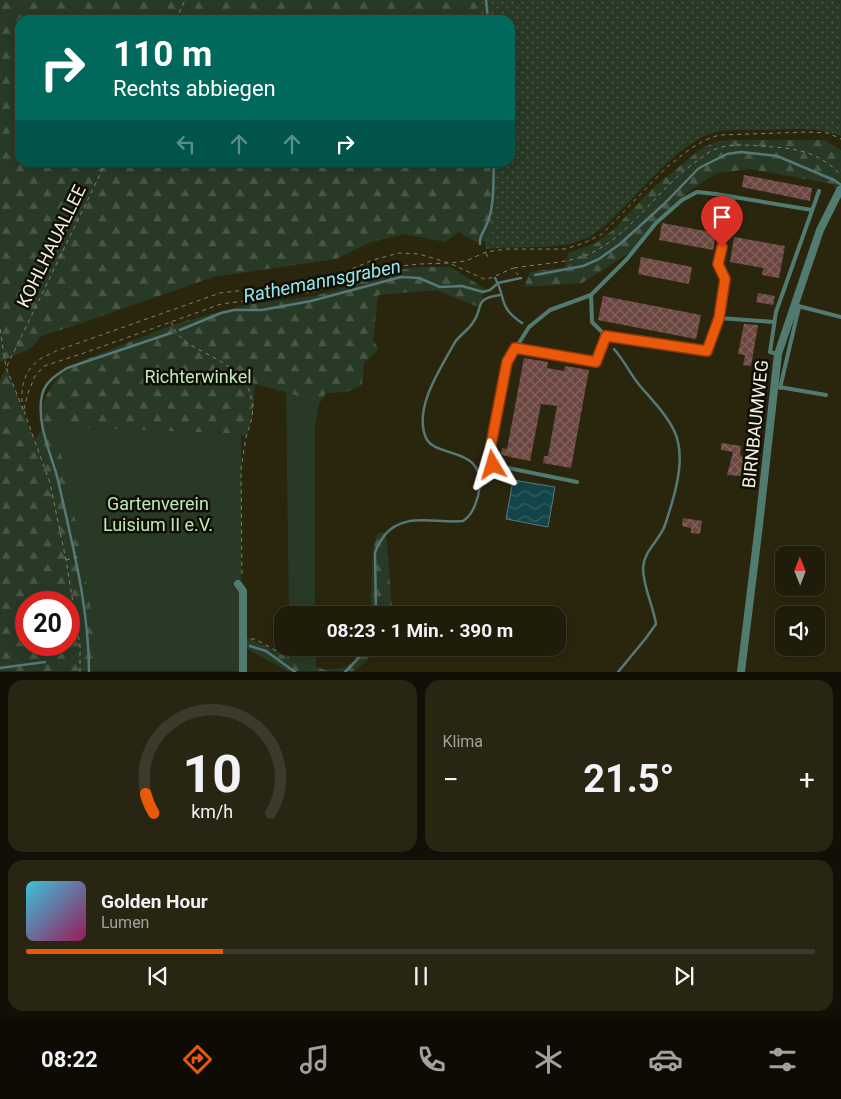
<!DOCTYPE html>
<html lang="de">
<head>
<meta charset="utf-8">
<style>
  :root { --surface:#201c0a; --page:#282513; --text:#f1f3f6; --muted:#a2a19c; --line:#3d3a2b; --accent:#ea580c }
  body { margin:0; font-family:Roboto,sans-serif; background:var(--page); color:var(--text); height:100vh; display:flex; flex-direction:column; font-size:19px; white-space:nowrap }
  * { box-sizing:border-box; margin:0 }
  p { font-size:16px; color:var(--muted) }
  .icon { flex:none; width:28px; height:28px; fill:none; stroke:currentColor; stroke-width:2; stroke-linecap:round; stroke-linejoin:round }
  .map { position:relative; height:672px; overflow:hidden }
  .drawer { display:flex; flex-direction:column; gap:8px; padding:8px; background:#120f06; flex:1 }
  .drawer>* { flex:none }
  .banner { position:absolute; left:15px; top:15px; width:500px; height:152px; border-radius:15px; box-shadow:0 2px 12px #0003,0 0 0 1px var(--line); background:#00695c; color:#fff; overflow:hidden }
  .needle { width:32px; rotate:359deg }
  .buttons { position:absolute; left:775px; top:546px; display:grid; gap:10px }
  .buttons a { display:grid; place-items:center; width:50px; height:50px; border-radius:10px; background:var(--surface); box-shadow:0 2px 12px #0003,0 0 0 1px var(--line); font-size:25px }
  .speed { position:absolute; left:15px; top:591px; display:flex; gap:10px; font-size:25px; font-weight:700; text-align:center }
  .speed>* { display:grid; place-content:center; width:65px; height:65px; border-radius:50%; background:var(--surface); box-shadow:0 2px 12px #0003,0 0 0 1px var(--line); line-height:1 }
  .speed .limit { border:8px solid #d22; background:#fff; color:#111 }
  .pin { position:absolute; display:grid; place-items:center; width:42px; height:42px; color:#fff; margin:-51px -21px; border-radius:50% 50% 50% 0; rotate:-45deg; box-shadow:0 0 5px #0007 }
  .pin .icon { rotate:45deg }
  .me { position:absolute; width:55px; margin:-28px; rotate:353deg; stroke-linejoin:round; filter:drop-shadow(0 0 4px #0008) }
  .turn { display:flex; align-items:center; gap:18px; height:105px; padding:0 15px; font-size:22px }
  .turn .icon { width:65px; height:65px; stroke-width:2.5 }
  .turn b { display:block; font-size:35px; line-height:42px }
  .lanes { display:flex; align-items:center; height:48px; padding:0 15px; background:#0003; justify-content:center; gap:25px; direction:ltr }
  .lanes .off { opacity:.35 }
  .big { font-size:38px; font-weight:700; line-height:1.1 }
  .drawer .tile { flex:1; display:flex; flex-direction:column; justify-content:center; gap:8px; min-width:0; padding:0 18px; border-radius:15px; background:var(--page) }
  .drawer .dial { align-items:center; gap:0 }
  .dial svg { height:130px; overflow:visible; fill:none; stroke:var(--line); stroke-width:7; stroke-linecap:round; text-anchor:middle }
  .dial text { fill:var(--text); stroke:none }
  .song { display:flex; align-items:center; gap:15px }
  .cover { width:60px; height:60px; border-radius:8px; background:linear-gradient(135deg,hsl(190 70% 55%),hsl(330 70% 35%)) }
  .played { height:5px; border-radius:2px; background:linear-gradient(90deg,var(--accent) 25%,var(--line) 25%) }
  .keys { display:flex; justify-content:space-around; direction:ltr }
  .heat { display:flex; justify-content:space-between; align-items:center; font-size:28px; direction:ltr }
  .drawer .tiles { flex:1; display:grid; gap:8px; grid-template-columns:1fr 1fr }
  .tile:last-child { grid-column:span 2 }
  .trip { position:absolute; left:274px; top:606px; width:292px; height:50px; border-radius:15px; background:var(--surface); box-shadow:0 2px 12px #0003,0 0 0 1px var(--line); font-weight:700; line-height:50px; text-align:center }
  .menu { display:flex; height:80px; justify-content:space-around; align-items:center; background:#0d0b04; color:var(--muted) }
  .menu .icon { width:35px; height:35px }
  .menu .active { color:var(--accent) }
  .menu b { font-size:22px; color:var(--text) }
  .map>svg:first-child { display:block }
  .grass { fill:url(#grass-dots) }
  .forest { fill:url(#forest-firs); fill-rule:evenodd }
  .garden { fill:#283a26 }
  .water { fill:url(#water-waves); stroke:#567877 }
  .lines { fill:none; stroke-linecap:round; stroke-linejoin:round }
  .stream { stroke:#567877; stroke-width:2.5 }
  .building { fill:url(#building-cross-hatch) }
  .path { stroke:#84806c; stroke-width:1; stroke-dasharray:4 4; stroke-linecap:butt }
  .lane { stroke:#517b70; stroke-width:4 }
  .street { stroke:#517b70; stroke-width:8 }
  .route-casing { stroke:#983908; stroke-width:12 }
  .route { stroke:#ea580c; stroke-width:9 }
  .labels { text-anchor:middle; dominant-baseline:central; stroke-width:5; stroke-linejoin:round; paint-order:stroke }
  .street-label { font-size:18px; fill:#f4f1e2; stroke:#110f05 }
  .park-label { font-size:18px; fill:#bde9b6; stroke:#110f05 }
  .water-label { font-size:19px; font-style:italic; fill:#94e7f0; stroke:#110f05 }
</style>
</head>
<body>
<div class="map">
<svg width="841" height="672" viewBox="0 0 841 672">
  <defs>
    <pattern id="grass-dots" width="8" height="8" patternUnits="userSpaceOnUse" patternTransform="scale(1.25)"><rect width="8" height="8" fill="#283a26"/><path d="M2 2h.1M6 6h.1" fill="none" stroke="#485745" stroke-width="1.8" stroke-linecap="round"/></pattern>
    <pattern id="forest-firs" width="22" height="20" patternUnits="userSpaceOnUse" patternTransform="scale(1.25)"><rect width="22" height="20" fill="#283a26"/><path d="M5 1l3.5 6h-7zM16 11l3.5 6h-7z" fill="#485745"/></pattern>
    <pattern id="water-waves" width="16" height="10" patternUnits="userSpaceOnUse" patternTransform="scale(1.25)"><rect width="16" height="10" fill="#124449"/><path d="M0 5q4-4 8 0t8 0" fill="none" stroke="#355f63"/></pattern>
    <pattern id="building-cross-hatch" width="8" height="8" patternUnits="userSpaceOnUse" patternTransform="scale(1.25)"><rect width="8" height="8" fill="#6c4741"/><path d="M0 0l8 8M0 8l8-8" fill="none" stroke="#82625c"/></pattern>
  </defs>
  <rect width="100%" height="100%" fill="#2a260e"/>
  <path class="grass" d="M477 0H841V136C818 127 794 129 770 130 753 130 736 129 720 131 685 137 647 184 623 208 611 220 600 232 584 239 560 251 515 245 486 249L484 240 488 239 491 224V163L510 162V20H478Z"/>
  <g class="forest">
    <path d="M0 0H477L478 20H20V162L491 163V224L488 240 476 242 459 232 445 242 404 234 371 242 336 259 213 277 73 326 41 336 31 348 0 362Z"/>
    <path d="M738 140H824L841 150V200L833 184 750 169 717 173 689 191 631 252 582 283 524 287 530 272 565 267 568 253 596 243 613 230 654 187 702 148 718 141Z"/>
    <path d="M420 267H450L485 289 479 307 436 290 378 295 373 341 379 349 364 363 362 385 347 392 326 393 319 404 286 392 255 384 252 418 246 437 240 434 55 427 77 523 93 621 98 671H0V381L6 367 34 440 43 428 42 407 47 394 59 375 79 362 175 324 245 305 314 296 349 286 383 272ZM26 602H69V645H26Z"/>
    <path d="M386 532 392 609 390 615H370L373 548 378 533Z"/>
    <path d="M244 636 289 657 325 670 347 667 364 648H380L355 671H287L244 647Z"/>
  </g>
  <g class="garden">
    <path d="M286 392 319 404 315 427V615H289Z"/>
    <path d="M55 427 241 434V671H98C90 587 74 509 55 427Z"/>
    <path d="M289 648H316V667L289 657Z"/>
  </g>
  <path class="water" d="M513 480 555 487 548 527 506 519Z"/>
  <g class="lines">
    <g class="stream">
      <path d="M486 0 488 20"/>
      <path d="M480 244C479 236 483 233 486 226 495 207 493 183 494 162"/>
      <path d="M535 275 583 266 599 259 620 244 664 204 699 168 727 154 741 152 777 156 834 180 841 185"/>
      <path d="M495 278C507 299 497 306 522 323"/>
      <path d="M498 283 521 278"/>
      <path d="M180 330 221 313 234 310H262L311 301 401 277 419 278 440 287 462 286 483 292 490 290 498 283"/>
      <path d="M614 349C624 360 630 374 640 386 653 401 674 422 678 442 684 467 673 501 665 525 660 540 644 550 643 568 643 587 653 605 656 624L646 638 618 672"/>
      <path d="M376 615 375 553C377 545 380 542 384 536 403 511 436 524 463 521 472 515 475 506 478 496 490 444 436 460 426 438 413 408 441 368 455 342 460 335 467 331 472 324 485 307 472 299 500 295"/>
      <path d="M250 646 266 651 295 672"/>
      <path d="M0 668 45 662"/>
      <path d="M89 672C89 607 72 543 58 480 51 453 36 424 42 395 45 382 56 375 67 368L171 333"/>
      <path d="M345 672 354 663 367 648"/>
    </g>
  </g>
  <g class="building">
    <path d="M744 175 812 188 810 201 742 187Z"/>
    <path d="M662 223 716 233 713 250 659 240Z"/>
    <path d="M734 237 785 246 779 278 762 275 763 268 730 262Z"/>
    <path d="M641 257 692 267 689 284 638 274Z"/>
    <path d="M758 293 775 296 773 305 756 302Z"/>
    <path d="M603 296 701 315 696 339 598 320Z"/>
    <path d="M744 324 758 325 751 366 743 365 745 355 738 354Z"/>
    <path d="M524 358 548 362 547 368 564 371 565 366 589 370 571 468 543 463 544 456H548L557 406 541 404 530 461 501 455 502 448 507 449Z"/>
    <path d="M721 443 741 446 740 454 743 457 741 476 727 475 733 452 721 450Z"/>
    <path d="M683 518 702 521 700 534 691 533V528L682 526Z"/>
  </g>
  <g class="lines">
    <g class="path">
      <path d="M176 20 185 0"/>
      <path d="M486 253 489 260"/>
      <path d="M514 268C542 263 574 264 599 249 637 226 661 186 697 161 703 157 709 151 716 149 733 142 755 146 773 147 801 149 821 154 841 175"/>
      <path d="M171 322 176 332 185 342 222 362 241 376 249 390 253 405 252 418 246 437 241 469 242 578"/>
      <path d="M0 329 6 367 22 407"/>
      <path d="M7 366 106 162"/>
      <path d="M24 409 28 393 35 376 44 366 84 353 221 304 312 292 349 281 382 268 420 264 449 263 484 279 491 278 513 268 518 275"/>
      <path d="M23 410C20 392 22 372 39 360 44 356 51 354 56 351L220 293 312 282 338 275 373 260 399 253 419 254 449 263 466 261 486 252 506 249H565L584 243 602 234 667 167 690 149 705 140 719 135 808 132 828 133 841 139"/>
      <path d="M24 411 50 483 66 560 80 646V672"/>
      <path d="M66 560 81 556"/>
      <path d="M251 639H255L289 658"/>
    </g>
    <g class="lane">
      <path d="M591 295 592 322 606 336"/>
      <path d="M798 306 841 317"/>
      <path d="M719 318 774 322"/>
      <path d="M515 348 596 361 606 336 707 351 719 318 725 279 719 264 734 197"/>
      <path d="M778 354 770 352 776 312 819 191"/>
      <path d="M779 387 826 395"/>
      <path d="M780 388 799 307"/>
      <path d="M577 482 493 465 488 460 507 362 529 327 550 310 591 295 627 259 656 223 682 200 697 192 716 194 812 210"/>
    </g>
    <g class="street">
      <path d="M238 584 243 591V672"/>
      <path d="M741 672 759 525 778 354 820 230 840 190"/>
    </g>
  </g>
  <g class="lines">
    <g class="route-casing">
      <path id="route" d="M493 465 488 460 507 362 515 348 596 362 606 336 707 351 719 318 725 279 718 264 722 247"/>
    </g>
    <use href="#route" class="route"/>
  </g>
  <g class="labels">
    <g class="street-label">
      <text transform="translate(51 246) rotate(-64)">KOHLHAUALLEE</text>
      <text transform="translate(755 424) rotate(-84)">BIRNBAUMWEG</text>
    </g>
    <g class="park-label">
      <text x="198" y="376">Richterwinkel</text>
      <text x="158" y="503">Gartenverein<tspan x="158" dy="21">Luisium II e.V.</tspan></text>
    </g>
    <g class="water-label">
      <text transform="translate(322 281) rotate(-11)">Rathemannsgraben</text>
    </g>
  </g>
</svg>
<div class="buttons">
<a><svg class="needle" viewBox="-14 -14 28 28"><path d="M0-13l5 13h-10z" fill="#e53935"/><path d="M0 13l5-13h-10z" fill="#a2a19c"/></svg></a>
<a><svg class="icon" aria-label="sound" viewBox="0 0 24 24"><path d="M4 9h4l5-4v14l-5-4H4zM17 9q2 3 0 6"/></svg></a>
</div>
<div class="speed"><div class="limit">20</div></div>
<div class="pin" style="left:722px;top:247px;background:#d93025"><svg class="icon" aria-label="arrive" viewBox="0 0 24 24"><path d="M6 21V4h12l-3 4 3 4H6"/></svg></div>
<svg class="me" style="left:493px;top:465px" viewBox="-20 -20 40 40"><path d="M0-17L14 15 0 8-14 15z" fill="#ea580c" stroke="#fff" stroke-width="4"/></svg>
<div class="trip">08:23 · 1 Min. · 390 m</div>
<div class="banner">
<div class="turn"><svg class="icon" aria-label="right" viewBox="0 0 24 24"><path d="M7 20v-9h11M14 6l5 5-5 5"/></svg><div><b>110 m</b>Rechts abbiegen</div></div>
<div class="lanes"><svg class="icon off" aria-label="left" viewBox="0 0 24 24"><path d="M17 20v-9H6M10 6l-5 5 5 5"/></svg><svg class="icon off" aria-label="ahead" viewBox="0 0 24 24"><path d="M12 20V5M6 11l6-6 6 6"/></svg><svg class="icon off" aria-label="ahead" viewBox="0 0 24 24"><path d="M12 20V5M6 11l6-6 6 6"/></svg><svg class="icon" aria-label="right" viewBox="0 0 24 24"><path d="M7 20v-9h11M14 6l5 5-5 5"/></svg></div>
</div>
</div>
<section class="drawer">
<div class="tiles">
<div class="tile dial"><svg viewBox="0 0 100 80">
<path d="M14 69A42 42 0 1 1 86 69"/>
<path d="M14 69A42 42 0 0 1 9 57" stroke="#ea580c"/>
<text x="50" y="56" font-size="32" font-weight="700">10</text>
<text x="50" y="72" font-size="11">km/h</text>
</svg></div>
<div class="tile"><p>Klima</p>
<div class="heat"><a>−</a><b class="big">21.5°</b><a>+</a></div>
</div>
<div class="tile">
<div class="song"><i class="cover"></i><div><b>Golden Hour</b><p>Lumen</p></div></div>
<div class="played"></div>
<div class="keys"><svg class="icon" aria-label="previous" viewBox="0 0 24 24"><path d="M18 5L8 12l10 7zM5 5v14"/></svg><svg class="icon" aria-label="pause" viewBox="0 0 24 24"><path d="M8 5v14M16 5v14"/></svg><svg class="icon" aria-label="next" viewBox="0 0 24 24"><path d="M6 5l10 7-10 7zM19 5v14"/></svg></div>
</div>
</div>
</section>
<nav class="menu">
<b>08:22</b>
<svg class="icon active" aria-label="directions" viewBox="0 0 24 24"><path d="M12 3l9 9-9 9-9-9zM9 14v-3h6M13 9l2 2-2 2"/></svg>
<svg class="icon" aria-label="music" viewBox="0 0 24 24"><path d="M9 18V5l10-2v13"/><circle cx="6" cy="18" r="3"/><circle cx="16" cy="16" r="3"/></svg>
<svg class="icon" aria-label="phone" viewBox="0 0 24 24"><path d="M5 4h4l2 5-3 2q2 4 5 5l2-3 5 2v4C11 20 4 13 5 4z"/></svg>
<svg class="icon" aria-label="climate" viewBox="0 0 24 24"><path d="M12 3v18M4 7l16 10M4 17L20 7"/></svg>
<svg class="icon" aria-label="car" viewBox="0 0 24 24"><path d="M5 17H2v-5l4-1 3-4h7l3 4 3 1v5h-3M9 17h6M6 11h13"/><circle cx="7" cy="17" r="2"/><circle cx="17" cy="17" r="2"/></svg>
<svg class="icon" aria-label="filters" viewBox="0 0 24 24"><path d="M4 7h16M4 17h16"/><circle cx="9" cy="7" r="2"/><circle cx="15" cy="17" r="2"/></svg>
</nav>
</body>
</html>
